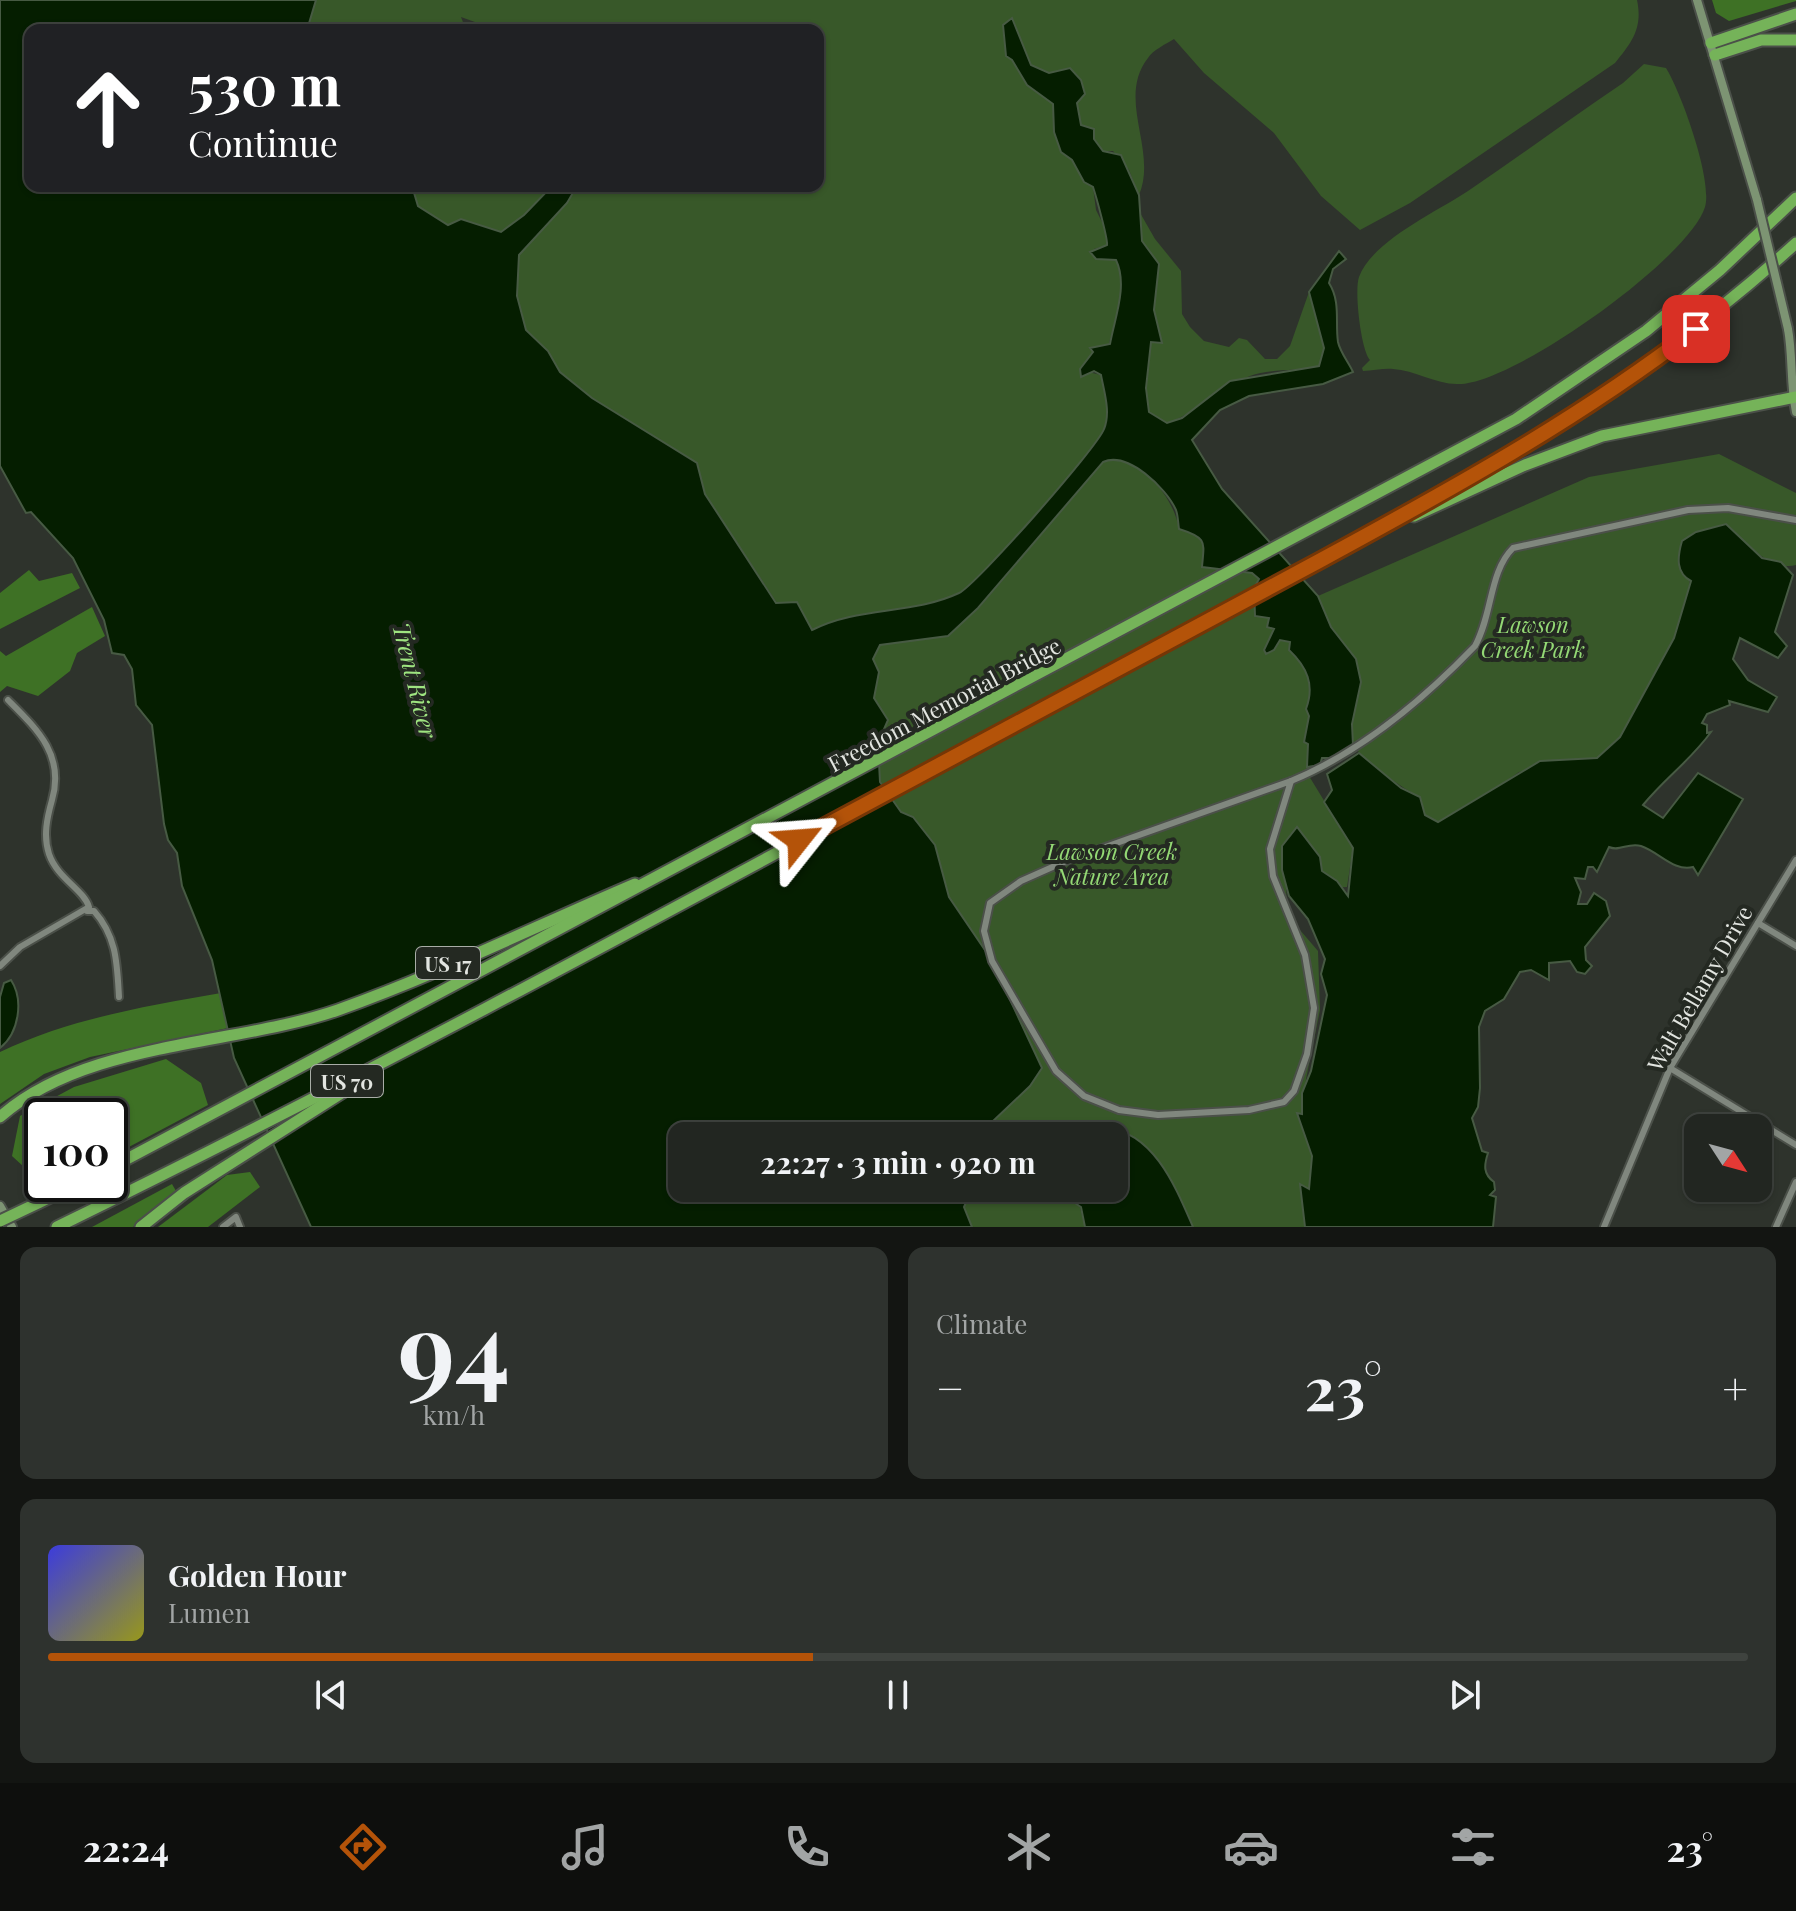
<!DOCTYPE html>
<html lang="en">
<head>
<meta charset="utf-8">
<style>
  :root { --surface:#222621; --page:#2e322e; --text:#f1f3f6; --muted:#a2a5a5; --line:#3f433f; --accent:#b45309 }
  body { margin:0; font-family:"Playfair Display",serif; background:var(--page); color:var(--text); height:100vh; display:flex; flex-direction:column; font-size:30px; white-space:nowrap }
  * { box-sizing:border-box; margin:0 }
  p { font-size:26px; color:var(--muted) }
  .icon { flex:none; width:44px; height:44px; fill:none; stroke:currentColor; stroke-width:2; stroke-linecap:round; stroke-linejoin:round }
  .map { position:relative; height:1227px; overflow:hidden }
  .drawer { display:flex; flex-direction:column; gap:20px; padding:20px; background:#131512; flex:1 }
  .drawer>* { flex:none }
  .banner { position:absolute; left:24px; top:24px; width:800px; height:168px; border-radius:16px; box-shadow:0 2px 6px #0004,0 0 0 2px var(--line); background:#202124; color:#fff; overflow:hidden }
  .needle { width:52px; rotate:126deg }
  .tools { position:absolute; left:1684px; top:1114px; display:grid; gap:16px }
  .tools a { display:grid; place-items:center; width:88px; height:88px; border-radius:16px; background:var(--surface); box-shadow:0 2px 6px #0004,0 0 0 2px var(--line); font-size:40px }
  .speed { position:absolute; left:24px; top:1098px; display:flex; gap:16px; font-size:40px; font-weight:700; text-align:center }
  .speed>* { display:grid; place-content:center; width:104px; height:104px; border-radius:50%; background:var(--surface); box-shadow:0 2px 6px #0004,0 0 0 2px var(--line); line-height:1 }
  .speed .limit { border:4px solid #111; border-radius:12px; background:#fff; color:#111 }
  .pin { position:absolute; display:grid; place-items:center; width:68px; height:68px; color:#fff; margin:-34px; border-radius:16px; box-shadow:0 4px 12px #0006 }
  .me { position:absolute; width:88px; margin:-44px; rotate:62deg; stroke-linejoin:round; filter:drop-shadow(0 0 6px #0008) }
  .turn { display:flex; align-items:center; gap:28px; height:168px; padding:0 32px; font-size:36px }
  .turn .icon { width:104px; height:104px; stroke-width:2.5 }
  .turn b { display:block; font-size:56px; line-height:68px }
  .big { font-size:60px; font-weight:700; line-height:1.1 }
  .drawer .card { flex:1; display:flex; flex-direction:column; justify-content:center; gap:12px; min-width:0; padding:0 28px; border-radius:16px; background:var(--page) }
  .drawer .dial { align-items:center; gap:0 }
  .dial b { font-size:104px; line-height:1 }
  .song { display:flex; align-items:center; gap:24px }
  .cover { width:96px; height:96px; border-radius:12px; background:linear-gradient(135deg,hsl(240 70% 55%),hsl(60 70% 35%)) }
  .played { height:8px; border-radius:4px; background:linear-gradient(90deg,var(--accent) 45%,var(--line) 45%) }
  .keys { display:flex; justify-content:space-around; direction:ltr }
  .heat { display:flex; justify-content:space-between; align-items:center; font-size:44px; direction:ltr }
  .drawer .tiles { flex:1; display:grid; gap:20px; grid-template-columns:1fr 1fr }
  .card:last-child { grid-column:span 2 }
  .trip { position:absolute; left:668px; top:1122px; width:460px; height:80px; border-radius:16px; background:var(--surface); box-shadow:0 2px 6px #0004,0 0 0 2px var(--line); font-weight:700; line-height:80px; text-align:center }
  .tab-bar { display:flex; height:128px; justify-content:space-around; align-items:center; background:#0e0f0d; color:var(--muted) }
  .tab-bar .icon { width:56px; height:56px }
  .tab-bar .selected { color:var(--accent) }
  .tab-bar b { font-size:36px; color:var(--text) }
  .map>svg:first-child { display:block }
  .green { fill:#385829 }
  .forest { fill:#3e7125 }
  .water { fill:#051e00; stroke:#475a43; stroke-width:2 }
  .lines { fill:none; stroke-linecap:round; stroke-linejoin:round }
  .street-casing { stroke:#4b5049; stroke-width:10 }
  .secondary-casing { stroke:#4b5049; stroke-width:12 }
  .highway-casing { stroke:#4b5049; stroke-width:15 }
  .street { stroke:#80877e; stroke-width:6 }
  .secondary { stroke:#7d9473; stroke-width:8 }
  .highway { stroke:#75b359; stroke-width:11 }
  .secondary-bridge-casing { stroke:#4b5049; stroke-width:12; stroke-linecap:butt }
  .highway-bridge-casing { stroke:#4b5049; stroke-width:15; stroke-linecap:butt }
  .secondary-bridge { stroke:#7d9473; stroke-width:8 }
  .highway-bridge { stroke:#75b359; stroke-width:11 }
  .route-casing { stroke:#753606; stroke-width:20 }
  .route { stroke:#b45309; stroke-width:14 }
  .labels { text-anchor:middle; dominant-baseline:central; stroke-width:8; stroke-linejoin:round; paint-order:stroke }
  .shield { fill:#242922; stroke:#a9ada7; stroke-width:2 }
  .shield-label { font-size:20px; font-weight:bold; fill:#e2e5e0 }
  .park-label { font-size:22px; font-style:italic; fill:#94d975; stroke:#242922 }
  .street-label { font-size:22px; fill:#e2e5e0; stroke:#242922 }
  .water-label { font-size:24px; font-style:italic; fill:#9ee480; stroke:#242922 }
</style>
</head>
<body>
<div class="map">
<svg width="1796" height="1227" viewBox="0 0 1796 1227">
  <rect width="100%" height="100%" fill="#2e332c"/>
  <g class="green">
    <path d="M316 0H1637C1643 28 1632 42 1615 63L1410 203 1360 230 1321 196 1274 133 1204 73 1174 39C1166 44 1153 50 1148 58 1116 99 1158 150 1139 195L1129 170 1113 151H1103L1081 125 1070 68 1049 73 1031 65 1013 19 1003 25 1006 56 1012 59 1027 85 1053 104C1054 139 1053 136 1073 162 1081 172 1082 181 1093 187L1096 210 1108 234 1107 245 1094 249C1101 252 1113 255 1117 261 1131 281 1114 323 1109 344L1091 349 1093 352 1080 370 1101 375C1104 392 1110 412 1104 429 1098 447 975 586 959 594 912 615 858 606 812 630L797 602 777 603 705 494 697 463 592 398 560 372 548 351 526 330 517 296 519 255 567 203 577 186H818V30H497L461 17 466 30H307Z"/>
    <path d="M1644 64 1666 68C1681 92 1713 180 1705 207 1689 259 1513 384 1459 384 1437 385 1415 370 1393 369 1384 368 1373 371 1363 371L1362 368 1370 360C1361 350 1354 291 1359 277 1372 241 1438 211 1468 191 1520 156 1571 118 1623 83Z"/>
    <path d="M412 186H552L524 215 501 232 461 219 448 225 418 206Z"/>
    <path d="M1139 211 1155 239 1181 271 1182 314 1190 327 1204 341 1229 347 1239 338 1247 340 1265 359H1277L1290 346 1309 292 1324 349 1319 366C1297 372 1270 368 1250 376 1221 387 1193 415 1167 423L1148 412 1146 388 1151 342H1162L1154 310 1159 264 1142 241Z"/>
    <path d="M1719 454 1796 493V565C1772 572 1742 541 1726 524L1690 579 1687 600 1674 638 1620 737 1597 758 1519 772 1476 802 1438 822 1425 816 1420 797C1403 789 1358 758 1351 741 1348 731 1355 674 1356 659L1331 627 1318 596 1589 477Z"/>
    <path d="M1114 457C1146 465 1174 498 1179 529 1208 538 1204 542 1202 567L1252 573 1260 579 1262 617 1269 618 1277 646 1280 640 1290 642V650C1307 667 1315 685 1306 709L1309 716 1304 741 1308 743 1309 776 1353 848 1347 887 1330 888 1298 876 1286 889 1288 916 1318 951 1320 1010 1306 1079 1303 1129 1312 1156 1309 1190 1300 1185 1305 1227H1177L1114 1136H973L994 1121 1011 1095 880 782 878 742 888 720 874 698 879 672 873 659 879 645 948 636 979 608 1103 462Z"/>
    <path d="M940 1188H1085L1079 1204 1085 1227H953Z"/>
  </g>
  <g class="forest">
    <path d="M1712 0H1796V1L1729 21 1716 13Z"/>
    <path d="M29 570 39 581 72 573 80 588 0 629V593Z"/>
    <path d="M92 607 105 636 77 653 70 671 38 696 7 686 0 692V651L6 656Z"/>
    <path d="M221 993 228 1028 90 1057 44 1074 0 1104V1052C69 1019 146 1006 221 993Z"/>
    <path d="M166 1059 201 1083 208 1105 110 1157V1116H42V1184H59L48 1189 12 1156 20 1116 74 1087Z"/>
    <path d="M250 1172 260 1187 208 1227H158L227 1175Z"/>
    <path d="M172 1184 176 1191 133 1227H92Z"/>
  </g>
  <g class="water">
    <path d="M0 0H316L307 30H30V186H412L418 206 448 225 461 219 501 232 524 215 552 186H577L567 203 519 255 517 296 526 330 548 351 560 372 592 398 697 463 705 494 776 603 797 602 812 630C859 606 912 615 959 593 975 586 1097 448 1104 429 1111 412 1104 392 1101 375L1094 371 1081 377 1080 369 1093 352 1090 348 1110 344C1115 317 1128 285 1116 260L1096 259 1090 252 1107 245C1108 239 1096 196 1093 187L1084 182 1072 160 1061 152 1054 132 1053 104 1027 85 1012 60 1006 56 1003 25 1012 18 1031 65 1049 73 1070 68 1081 80 1085 94 1077 103 1081 125 1094 129V139L1103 151 1121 155 1139 195 1142 241 1159 264 1154 310 1162 343 1151 342 1146 388 1149 412 1167 423 1182 418 1230 381 1319 366 1324 348 1309 292 1339 251 1346 259 1333 269 1329 283C1341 302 1335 322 1338 342 1340 352 1349 363 1353 372L1323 384 1249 396 1220 410 1192 440 1222 489 1318 596 1331 627 1356 659 1361 682 1352 724 1353 745 1332 758H1322L1320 765 1307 767 1308 744 1304 742 1309 716 1306 709C1315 685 1307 667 1289 650L1290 642 1280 640 1274 650 1266 654 1264 650 1274 629 1267 627 1269 618 1255 616 1254 588 1259 579 1252 573 1202 567C1204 542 1208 538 1179 529 1178 523 1178 515 1176 510 1166 488 1128 451 1103 462L978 608 948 636 880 645 873 659 879 672 874 698 888 720 878 743 880 782 901 812 913 817 935 845 949 897 991 959 1042 1068 1030 1086 990 1124 983 1136H682V1188H972L964 1207 972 1227H311L234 1058 212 960 182 886 177 853 168 840 164 824 152 725 136 705 132 669 124 655 112 653 104 620 73 558 31 512 26 513 0 466Z"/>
    <path d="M1726 524 1762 558 1781 562 1793 575 1775 632 1787 646 1778 658 1740 638 1733 659 1748 680 1777 697 1768 712 1729 701 1730 705 1707 714 1702 723 1707 725V733L1711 732C1690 761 1666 777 1643 805L1663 818 1698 773 1743 799 1698 875 1693 867C1674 872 1659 852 1641 846 1628 842 1620 852 1609 847L1597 872 1593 867H1588L1585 879 1575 878 1581 892 1578 904H1587L1594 893 1606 901 1610 916 1585 947 1586 960 1592 966 1585 974 1577 972 1570 961 1549 963V980L1531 970 1520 972 1504 999 1485 1011 1479 1027 1480 1088 1478 1107 1472 1118 1482 1151 1488 1153C1484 1165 1483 1174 1494 1182L1495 1190 1490 1195 1496 1197 1493 1227H1305L1300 1184 1309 1189 1312 1156 1297 1113 1302 1114V1093L1311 1071 1327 995 1321 974 1325 959 1308 919 1289 896 1282 870V846L1297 827 1320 857 1322 871 1337 881 1348 896 1353 848 1324 802 1332 790 1327 774 1359 753 1401 788 1420 797 1425 815 1438 822 1540 761 1597 758 1620 737 1674 638 1691 581C1676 573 1677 558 1682 541L1696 532Z"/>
    <path d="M11 980C24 1000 19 1033 0 1048V997L4 983Z"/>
    <path d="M1106 1128C1154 1132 1176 1188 1193 1227H1085L1081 1207 1069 1199 1070 1188H1114V1136H1084Z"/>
  </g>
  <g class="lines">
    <g class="street-casing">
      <g id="street">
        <path d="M1291 781 1270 849 1273 876 1305 955 1314 1008 1307 1054 1294 1091 1284 1102 1249 1110 1158 1115 1119 1110 1084 1096 1056 1071 992 961 984 931 990 903 1021 881 1066 861Z"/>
        <path d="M1291 781C1359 753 1424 699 1475 646 1493 613 1489 572 1513 548L1688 510 1728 508 1796 520"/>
        <path d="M87 911H94C117 937 117 964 119 997"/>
        <path d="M1758 923 1796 946"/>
        <path d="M0 966 20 947 89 907C84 890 57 878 49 854 43 836 47 818 52 800 65 755 37 729 8 700"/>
        <path d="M1670 1068 1796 1145"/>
        <path d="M223 1227 236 1217 240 1227"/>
        <path d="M1604 1227 1670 1068 1796 860"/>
        <path d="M1776 1227 1796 1182"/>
      </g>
    </g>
    <g class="secondary-casing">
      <g id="secondary">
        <path d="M1697 0 1757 200"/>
        <path d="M1788 329C1793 357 1790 383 1796 412"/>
        <path d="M0 1206 12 1227"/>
      </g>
    </g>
    <g class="highway-casing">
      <g id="highway">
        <path d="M1711 43 1796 14"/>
        <path d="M1715 55 1761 40H1796"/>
        <path d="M1414 516 1525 465 1602 436 1796 397"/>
        <path d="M0 1117C85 1041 234 1046 338 1010 439 974 536 926 635 884"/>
        <path d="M110 1168 1516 419 1646 331 1720 270 1796 198"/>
        <path d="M38 1203 77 1184"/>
        <path d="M57 1227C395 1062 724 881 1054 703 1311 565 1579 441 1796 243"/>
        <path d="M141 1227 184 1193 354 1085"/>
      </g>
    </g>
    <use href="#street" class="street"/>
    <use href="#secondary" class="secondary"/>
    <use href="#highway" class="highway"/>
    <g class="secondary-bridge-casing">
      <path id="secondary-bridge" d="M1757 200 1788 329"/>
    </g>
    <g class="highway-bridge-casing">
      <path id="highway-bridge" d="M0 1221 38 1203"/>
    </g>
    <use href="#secondary-bridge" class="secondary-bridge"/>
    <use href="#highway-bridge" class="highway-bridge"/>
  </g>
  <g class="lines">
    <g class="route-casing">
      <path id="route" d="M799 840C973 747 1147 654 1321 560 1450 490 1579 419 1696 329"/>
    </g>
    <use href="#route" class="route"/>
  </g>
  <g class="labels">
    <g class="shield">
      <rect x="416" y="947" width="64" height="32" rx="6"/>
      <rect x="311" y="1065" width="72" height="32" rx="6"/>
    </g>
    <g class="shield-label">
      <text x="448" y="963">US 17</text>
      <text x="347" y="1081">US 70</text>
    </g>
    <g class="park-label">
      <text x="1533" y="624">Lawson<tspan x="1533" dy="25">Creek Park</tspan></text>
      <text x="1112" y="851">Lawson Creek<tspan x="1112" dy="25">Nature Area</tspan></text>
    </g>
    <g class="street-label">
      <text transform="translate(944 704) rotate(-28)">Freedom Memorial Bridge</text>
      <text transform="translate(1699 988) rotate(-60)">Walt Bellamy Drive</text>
    </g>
    <g class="water-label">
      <text transform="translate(416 680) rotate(76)">Trent River</text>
    </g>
  </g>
</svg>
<div class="tools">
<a><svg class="needle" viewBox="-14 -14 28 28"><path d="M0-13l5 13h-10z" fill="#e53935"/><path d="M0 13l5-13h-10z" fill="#a2a5a5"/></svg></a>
</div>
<div class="speed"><div class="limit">100</div></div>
<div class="pin" style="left:1696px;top:329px;background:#d93025"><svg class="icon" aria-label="arrive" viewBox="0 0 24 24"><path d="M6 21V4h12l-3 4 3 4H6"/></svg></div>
<svg class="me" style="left:799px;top:840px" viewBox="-20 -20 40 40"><path d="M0-17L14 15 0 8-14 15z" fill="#b45309" stroke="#fff" stroke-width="4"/></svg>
<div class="trip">22:27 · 3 min · 920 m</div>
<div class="banner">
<div class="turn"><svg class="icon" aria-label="ahead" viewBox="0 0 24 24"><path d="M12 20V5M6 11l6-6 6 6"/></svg><div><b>530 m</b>Continue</div></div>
</div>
</div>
<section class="drawer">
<div class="tiles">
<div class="card dial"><b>94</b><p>km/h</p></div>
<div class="card"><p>Climate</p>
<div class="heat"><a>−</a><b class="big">23°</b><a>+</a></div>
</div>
<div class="card">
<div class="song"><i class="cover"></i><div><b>Golden Hour</b><p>Lumen</p></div></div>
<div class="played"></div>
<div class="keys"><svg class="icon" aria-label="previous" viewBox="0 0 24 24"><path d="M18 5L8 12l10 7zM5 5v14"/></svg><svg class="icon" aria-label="pause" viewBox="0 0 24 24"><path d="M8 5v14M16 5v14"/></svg><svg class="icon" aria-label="next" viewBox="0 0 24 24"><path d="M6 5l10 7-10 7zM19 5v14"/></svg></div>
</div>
</div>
</section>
<nav class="tab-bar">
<b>22:24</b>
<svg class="icon selected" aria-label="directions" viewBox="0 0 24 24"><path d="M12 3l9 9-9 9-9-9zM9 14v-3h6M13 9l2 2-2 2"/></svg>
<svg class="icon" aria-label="music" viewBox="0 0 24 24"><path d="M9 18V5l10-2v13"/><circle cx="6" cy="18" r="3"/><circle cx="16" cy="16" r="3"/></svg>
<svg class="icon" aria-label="phone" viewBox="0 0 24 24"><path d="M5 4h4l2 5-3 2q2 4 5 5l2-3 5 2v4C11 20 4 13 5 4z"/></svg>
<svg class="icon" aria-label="climate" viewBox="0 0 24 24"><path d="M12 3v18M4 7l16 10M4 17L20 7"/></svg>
<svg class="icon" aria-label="car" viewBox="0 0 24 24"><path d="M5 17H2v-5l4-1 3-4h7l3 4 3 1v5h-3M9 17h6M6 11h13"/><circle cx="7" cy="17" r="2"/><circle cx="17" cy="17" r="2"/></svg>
<svg class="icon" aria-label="filters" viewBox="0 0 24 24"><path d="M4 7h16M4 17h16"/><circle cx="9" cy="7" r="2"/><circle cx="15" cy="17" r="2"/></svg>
<b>23°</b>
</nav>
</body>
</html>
